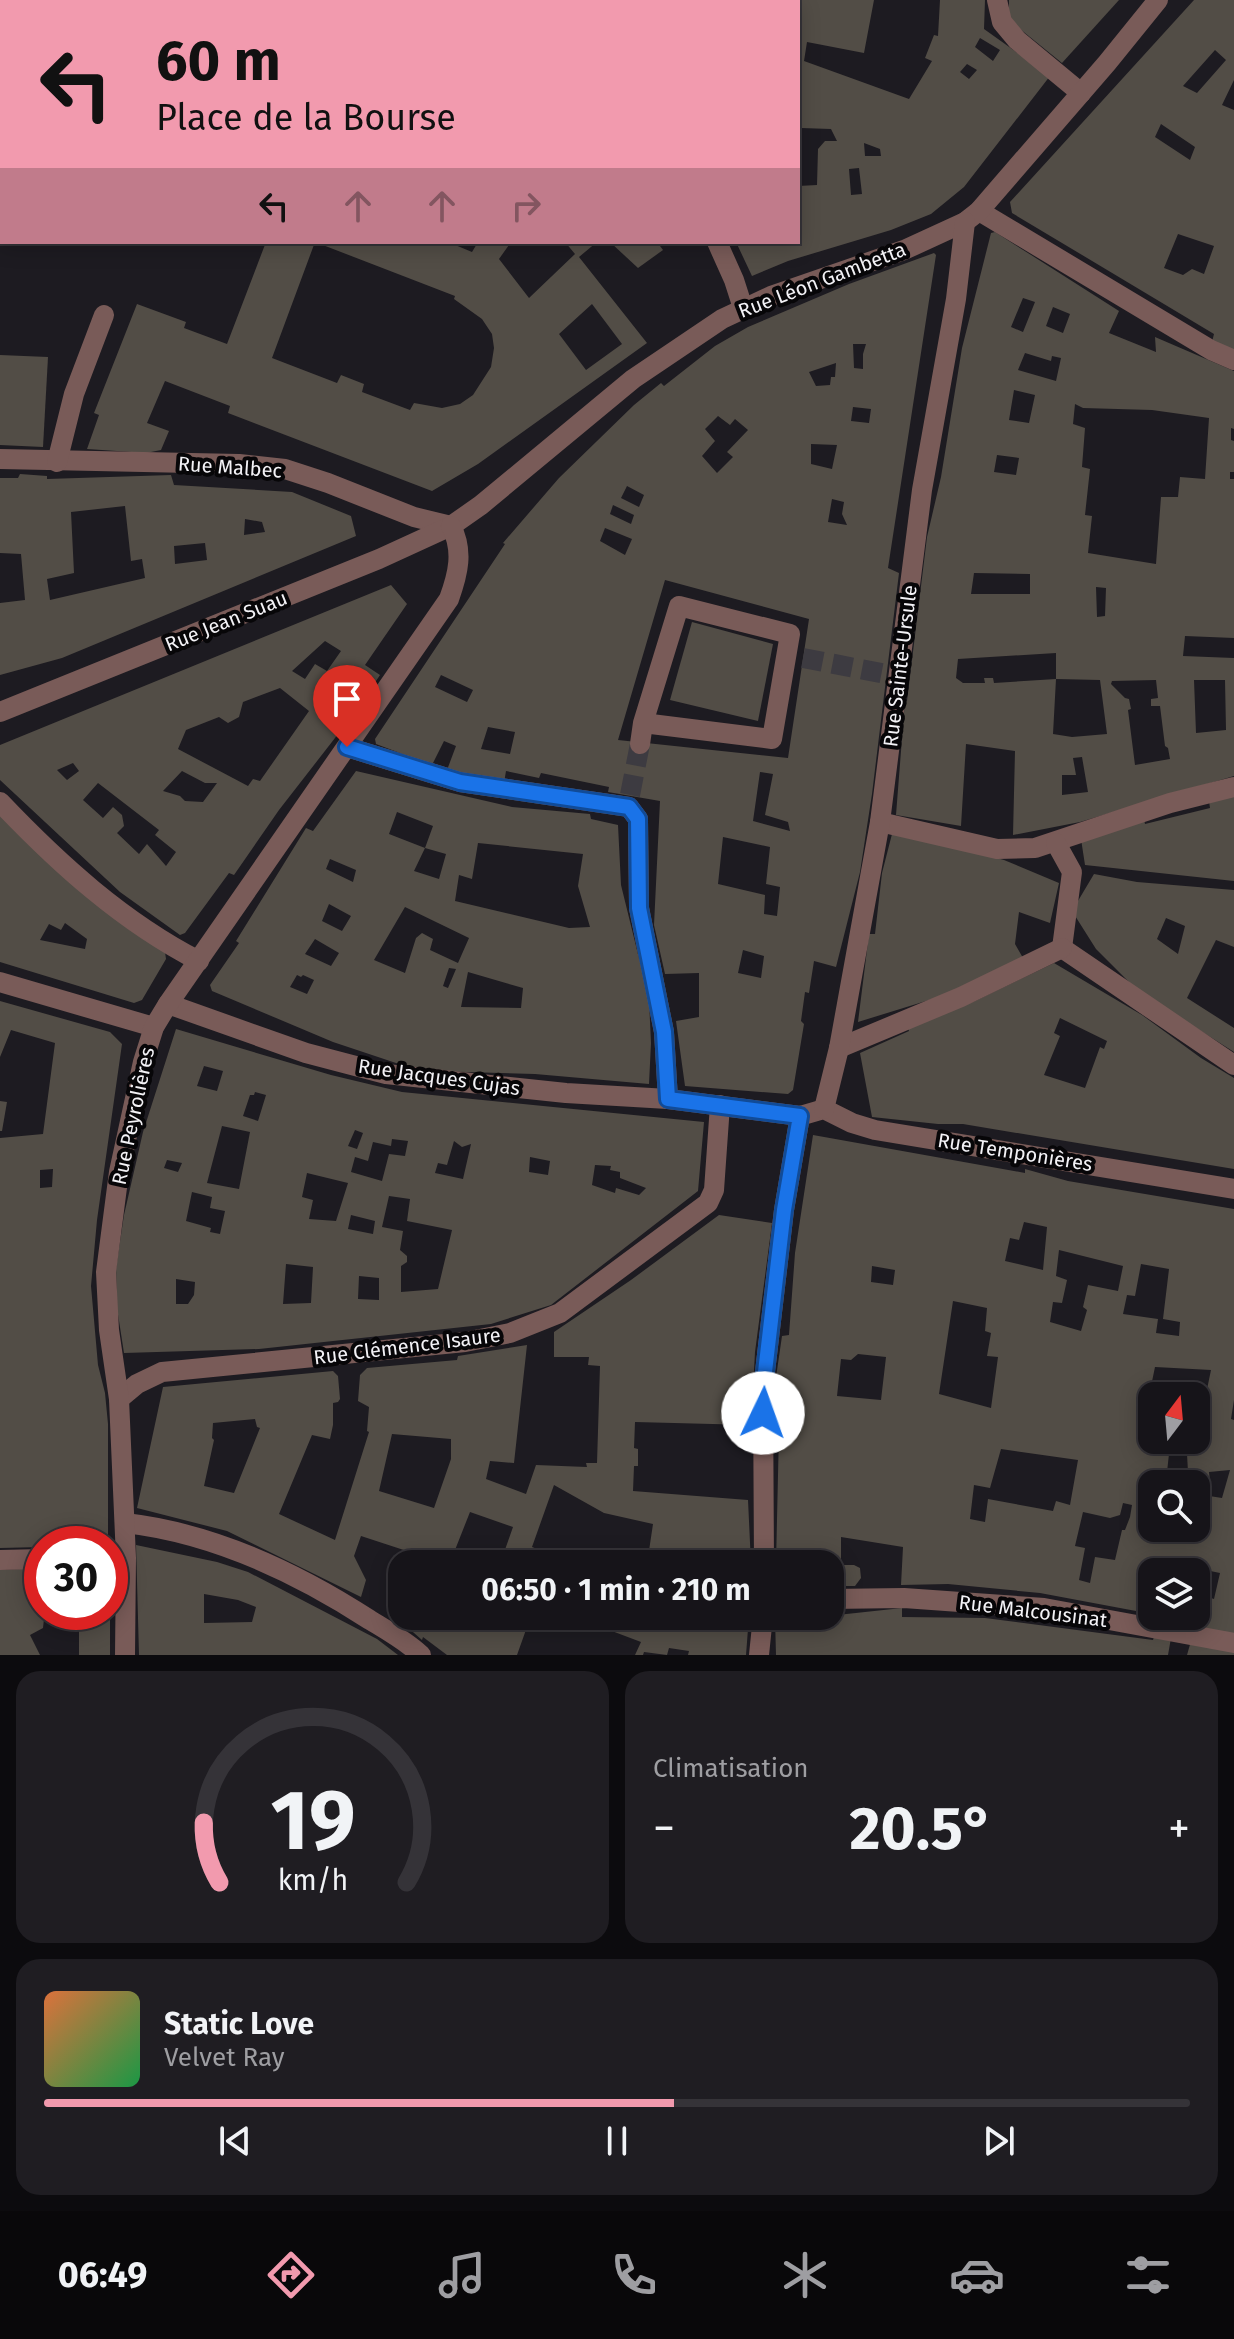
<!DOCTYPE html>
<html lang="fr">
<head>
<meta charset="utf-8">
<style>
  :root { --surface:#161419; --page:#1f1d22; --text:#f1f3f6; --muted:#9e9ea2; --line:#353338; --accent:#f29aae }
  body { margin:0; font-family:"Fira Sans",sans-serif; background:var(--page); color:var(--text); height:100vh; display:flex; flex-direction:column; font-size:30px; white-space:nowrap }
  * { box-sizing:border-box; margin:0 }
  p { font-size:26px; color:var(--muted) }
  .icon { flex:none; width:44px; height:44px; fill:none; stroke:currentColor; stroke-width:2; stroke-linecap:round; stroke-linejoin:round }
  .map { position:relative; height:1655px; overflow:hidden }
  .details { display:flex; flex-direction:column; gap:16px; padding:16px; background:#0c0b0e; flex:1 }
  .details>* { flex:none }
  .banner { position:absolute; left:0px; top:0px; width:800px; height:244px; box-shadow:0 4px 20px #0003,0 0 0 2px var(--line); background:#f29aae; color:#111; overflow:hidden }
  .needle { width:52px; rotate:16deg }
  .controls { position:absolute; left:1138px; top:1382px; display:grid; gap:16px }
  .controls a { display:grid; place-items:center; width:72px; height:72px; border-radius:16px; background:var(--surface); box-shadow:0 4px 20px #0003,0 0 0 2px var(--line); font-size:40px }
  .speed { position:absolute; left:24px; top:1526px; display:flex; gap:16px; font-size:40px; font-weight:700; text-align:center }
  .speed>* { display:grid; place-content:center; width:104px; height:104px; border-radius:50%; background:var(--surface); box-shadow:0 4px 20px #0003,0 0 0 2px var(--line); line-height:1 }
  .speed .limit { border:12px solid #d22; background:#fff; color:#111 }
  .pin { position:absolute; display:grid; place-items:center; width:68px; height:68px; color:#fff; margin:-82px -34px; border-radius:50% 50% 50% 0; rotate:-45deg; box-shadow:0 0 8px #0007 }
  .pin .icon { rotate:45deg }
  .me { position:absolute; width:88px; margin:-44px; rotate:3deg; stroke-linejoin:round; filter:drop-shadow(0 0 6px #0008) }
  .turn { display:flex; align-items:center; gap:28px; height:168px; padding:0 24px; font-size:36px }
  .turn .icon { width:104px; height:104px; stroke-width:2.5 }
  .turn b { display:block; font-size:56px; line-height:68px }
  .lanes { display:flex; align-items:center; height:76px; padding:0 24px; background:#0003; justify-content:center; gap:40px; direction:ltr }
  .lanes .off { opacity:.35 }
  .big { font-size:60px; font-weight:700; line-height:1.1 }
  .details .card { flex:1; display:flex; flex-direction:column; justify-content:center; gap:12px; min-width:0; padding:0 28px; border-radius:24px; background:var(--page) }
  .details .dial { align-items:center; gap:0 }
  .dial svg { height:208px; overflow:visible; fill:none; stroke:var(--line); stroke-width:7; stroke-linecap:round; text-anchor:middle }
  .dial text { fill:var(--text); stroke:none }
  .song { display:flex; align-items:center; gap:24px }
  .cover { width:96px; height:96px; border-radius:12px; background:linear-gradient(135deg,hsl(20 70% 55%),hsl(140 70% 35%)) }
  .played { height:8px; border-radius:4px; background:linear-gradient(90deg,var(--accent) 55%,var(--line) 55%) }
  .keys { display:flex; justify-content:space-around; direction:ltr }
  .heat { display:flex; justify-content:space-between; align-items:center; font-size:44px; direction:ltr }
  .details .tiles { flex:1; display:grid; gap:16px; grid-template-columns:1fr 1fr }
  .card:last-child { grid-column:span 2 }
  .trip { position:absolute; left:388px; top:1550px; width:456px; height:80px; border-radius:24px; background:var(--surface); box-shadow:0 4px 20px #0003,0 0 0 2px var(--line); font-weight:700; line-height:80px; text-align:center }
  .tab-bar { display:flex; height:128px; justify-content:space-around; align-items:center; background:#09080a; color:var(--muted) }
  .tab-bar .icon { width:56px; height:56px }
  .tab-bar .current { color:var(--accent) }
  .tab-bar b { font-size:36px; color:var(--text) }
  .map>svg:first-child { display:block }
  .building { fill:#524d46; fill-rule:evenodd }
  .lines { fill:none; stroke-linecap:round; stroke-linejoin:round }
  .minor-tunnel { stroke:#3d3b41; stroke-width:20; stroke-dasharray:20 10; stroke-linecap:butt }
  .minor { stroke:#795b58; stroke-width:20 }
  .route-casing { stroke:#114b97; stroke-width:20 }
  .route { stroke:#1a73e8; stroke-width:14 }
  .labels { text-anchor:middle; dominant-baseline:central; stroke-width:8; stroke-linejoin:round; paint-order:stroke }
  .street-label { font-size:20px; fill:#f3f2f6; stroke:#070608 }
</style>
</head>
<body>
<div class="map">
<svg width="1234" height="1655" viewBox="0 0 1234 1655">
  <rect width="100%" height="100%" fill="#1d1b21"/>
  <g class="building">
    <path d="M798 0H874L864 53 807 42 804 61 909 99 932 61 925 58 934 35 938 36 940 0H985L984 29 1050 76 964 187 931 214 891 230 788 261 752 276 736 242H798V186L817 185 818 149 825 141H837L831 129 801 128 798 134ZM980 38 1000 50 993 61 975 47ZM967 64 977 70 969 79 960 72ZM864 143 880 149 881 156H865ZM859 168 862 194 851 195 849 169Z"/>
    <path d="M1009 0H1119L1062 63 1014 24 1009 14Z"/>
    <path d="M1194 0H1234V80L1222 105 1234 110V351L1212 342 1214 334 1012 213 1010 202ZM1215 50 1226 60 1197 93 1183 86ZM1161 124 1195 147 1190 160 1155 137ZM1178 234 1214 246 1204 274 1192 269 1183 275 1164 268Z"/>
    <path d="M995 232 1119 311 1109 333 1156 352 1155 337 1234 371V429L1231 428V440L1234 441V472H1230V479H1234V638L1185 636 1183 656 1234 658V776L1080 822 1013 835 1015 751 966 744 961 826 896 815 905 700 907 701 927 537 941 477 962 348 991 233ZM1023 298 1035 302 1023 332 1011 327ZM1053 307 1070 314 1063 333 1046 326ZM1025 353 1051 361 1052 356 1061 358 1056 381 1018 370ZM1014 390 1035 395 1029 423 1009 420ZM1075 404 1083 408 1152 410 1209 418 1205 479 1180 477 1178 497H1161L1156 564 1088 553 1092 516 1085 515 1090 469 1082 467 1085 428 1073 424ZM997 455 1019 458 1016 475 994 472ZM974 573 1030 574V594H971ZM1096 587 1106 588 1105 616 1097 617ZM1056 653V679L994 683 993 678H984L985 683H963L956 678 958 659ZM1056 679 1100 680 1107 734 1072 737 1053 734ZM1156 680 1158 698 1151 699V706H1160L1165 746 1168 748 1170 759 1135 765 1128 710 1131 709 1129 699 1125 698 1111 684 1112 681ZM1194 680H1225L1226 730 1196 733ZM1082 757 1088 792 1062 795V775H1076L1073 758Z"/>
    <path d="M266 242H315L272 358 337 383 341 375 364 384 362 392 410 410 414 403 442 408 460 404 473 395 491 367 494 348 492 334 482 319 454 299 455 296 315 242H448L472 252 478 242H511L499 259 529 298 575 254 565 242H597L579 257 647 343 478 464 432 491 228 413 230 406 165 381 147 423 169 431 161 450 146 453 87 449 99 415 94 413 137 304 186 322 184 328 227 344ZM592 304 622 344 586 370 559 334Z"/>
    <path d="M610 242H657L663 250 638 268Z"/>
    <path d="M934 253 936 255 888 568 899 573 872 794 860 872 836 967 814 961 809 993 805 992 801 1021 804 1024 793 1090 788 1094 685 1086 676 1021 699 1017V973L665 974 654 925 660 801 608 792 609 787 541 773 539 778 506 771 504 783 447 770 456 746 444 741 432 765 376 744 375 739 505 544 503 543 559 478 634 405 661 383 664 386 715 346 748 327 849 284ZM853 344H866L863 354V369L854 368ZM836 363 835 377H831L830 385 816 386 809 372ZM853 407 871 409 869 423 851 421ZM718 416 730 425 735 419 748 430 727 452 733 457 717 473 702 456 715 441 705 429ZM811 444 837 445 832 469 811 464ZM627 486 644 495 639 507 621 498ZM832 499 844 502 842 514 847 525 828 522ZM613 505 634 515 631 524 610 514ZM605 528 632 539 625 555 600 541ZM665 580 809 619 788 758 618 740ZM441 675 473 690 467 702 435 687ZM488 727 515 732 510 754 481 749ZM760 772 773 774 765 815 788 822 790 831 753 821ZM723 837 770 847 766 884 780 887 777 916 764 914 765 895 718 884ZM743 950 764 956 761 978 738 973Z"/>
    <path d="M0 355 48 357 43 447 0 445Z"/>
    <path d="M20 474 47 476V479L171 475 174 485 292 492 351 516 356 536 62 658 0 675V603L25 600 21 554 0 553V478H18ZM125 506 131 561 142 559 145 578 50 600 47 579 74 573 71 512ZM245 519 262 522 265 532 244 535ZM205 543 207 560 175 564 174 546Z"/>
    <path d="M391 585 407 604 365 665 380 675 356 711 279 810 234 875 229 873 185 933 180 935 120 892 0 780V745ZM325 641 341 651 327 671 315 664 305 679 292 671ZM280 688 309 711 260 781 253 779 248 786 178 749 186 730 219 717 228 723 239 717 243 702ZM73 763 79 771 67 780 57 770ZM182 771 205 783H217L203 802 185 801 180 796 163 791ZM98 783 159 830 155 835 176 852 166 866 147 844 139 854 117 833 124 826 122 815 113 807 103 818 83 800Z"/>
    <path d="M692 622 773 644 758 721 670 700Z"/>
    <path d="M356 771 512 807 590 814 591 819 618 825 621 885 649 999 651 1043 649 1084 535 1074 431 1071 396 1063 333 1042 212 991 210 985 239 943 236 941 306 828 313 831ZM397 812 433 826 425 848 446 854 439 879 414 871 425 848 389 834ZM478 843 583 854 578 886 590 927 569 928 455 901 459 875 472 879ZM330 859 356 870 353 882 326 869ZM329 904 351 916 342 931 322 921ZM405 907 469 938 458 963 430 950 433 939 422 933 416 938 405 973 374 960ZM315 939 339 953 331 966 305 954ZM449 968 456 969 448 988 443 986ZM468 972 523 988 521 1008 461 1007ZM297 975 301 977 303 975 314 980 307 994 290 987Z"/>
    <path d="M1234 796V881L1085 865 1081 839 1144 819 1145 824 1210 808 1209 801Z"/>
    <path d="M0 814 165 952 166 959 142 1000 134 1003 0 962ZM65 923 87 939 85 949 40 940 49 924 61 930Z"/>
    <path d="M892 834 960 848 1004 860 1059 883 1050 923 1019 912 1015 944 1023 958 939 997 858 1022 869 934H875L882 873Z"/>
    <path d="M1094 874 1137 882 1234 890V947L1216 940 1187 998 1234 1028V1052L1138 991 1096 949 1072 911ZM1166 918 1185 926 1178 954 1157 939Z"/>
    <path d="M1054 963 1142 1015 1201 1058 1234 1078V1169L963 1124H938L872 1117 860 1053 909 1031 908 1028 975 1001ZM1060 1018 1107 1041 1104 1049 1100 1047 1085 1088 1044 1075 1060 1036 1054 1033Z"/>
    <path d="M0 1001 110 1032 122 1044 97 1220 91 1286 98 1365 105 1393 108 1424V1544H42V1547L0 1548V1138L43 1134 55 1043 11 1030 0 1057ZM53 1169 52 1187 40 1188V1170Z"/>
    <path d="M176 1029 331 1075 402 1092 704 1122 698 1191 551 1305 491 1324 259 1349 124 1353 117 1308 116 1268 124 1215 143 1132ZM204 1066 223 1071 217 1091 197 1086ZM255 1092 266 1095 258 1121 243 1116 250 1095H254ZM222 1126 250 1132 239 1189 207 1183ZM355 1130 363 1133 357 1149 348 1146ZM392 1139 408 1141 405 1156 389 1154 382 1181 351 1172 355 1157 368 1161 373 1142 391 1146ZM454 1141 462 1147 471 1144 463 1179 435 1173 438 1163 447 1165ZM530 1157 550 1161 548 1175 529 1172ZM167 1160 182 1163 178 1172 164 1168ZM595 1165 611 1166 610 1170 620 1172V1178L646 1188 639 1195 616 1188 615 1193 592 1185ZM307 1173 348 1183 336 1221 309 1219 313 1200 302 1197ZM192 1192 212 1197 210 1208 225 1211 220 1234 210 1232 211 1228 186 1221ZM389 1196 410 1199 407 1221 452 1230 438 1289 401 1292V1266L407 1262V1256L400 1250 403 1231 382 1227ZM351 1215 375 1221 373 1234 348 1229ZM286 1264 313 1267 311 1303 283 1304ZM359 1276 379 1278V1300L358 1299ZM176 1279 195 1282 194 1295 188 1304H176Z"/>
    <path d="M0 1101 7 1102 2 1131H0Z"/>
    <path d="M813 1135 1014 1171 1025 1173V1169L1068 1181 1234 1209V1400L1231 1419 1234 1420V1636L1169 1626 1170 1616H1196V1584L1202 1595 1214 1599 1220 1573 1191 1567 1190 1572H1152V1614L1040 1593 948 1584 901 1585 903 1547 841 1537V1565H854L860 1568 861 1578 855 1586H830V1564H776L779 1431 783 1392 774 1391 782 1336 789 1335 795 1253ZM1024 1222 1047 1227 1043 1270 1005 1261 1010 1238 1019 1240ZM1059 1250 1123 1266 1118 1291 1088 1285 1083 1307 1087 1310 1081 1331 1050 1322 1053 1302 1062 1303 1067 1280 1056 1276ZM1141 1264 1169 1269 1163 1319 1180 1322 1179 1336 1156 1333 1158 1319 1123 1314 1127 1295 1135 1296ZM872 1266 895 1270 893 1285 871 1282ZM953 1301 987 1308 985 1331 991 1333 987 1356 998 1357 991 1408 939 1394ZM858 1354 886 1357 881 1400 837 1396 841 1359 851 1360ZM1155 1367 1211 1370 1206 1394 1196 1395V1440H1152V1396H1149ZM1001 1449 1078 1460 1070 1505 1056 1501 1053 1511 988 1499 985 1522 970 1519 974 1485 990 1488ZM1169 1454H1187L1188 1472H1167ZM1230 1470 1222 1498 1203 1495 1210 1481 1209 1472ZM1152 1484H1196V1528H1152ZM1123 1503 1132 1505 1130 1517 1125 1530H1122L1115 1560 1095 1557 1090 1583 1079 1580 1085 1548 1075 1546 1083 1512 1110 1518 1120 1515Z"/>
    <path d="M719 1215 772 1223 755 1352 751 1425 635 1422 634 1448 638 1449V1466H634L633 1491 748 1500 751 1564H647L653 1524 604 1513 554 1485 532 1547 576 1564H500L513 1527 470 1512 455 1550 497 1564H413L416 1554 361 1536 354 1556 366 1580 361 1597 227 1531 137 1508 163 1387 333 1371 338 1376 340 1399 338 1402 333 1403V1425L330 1439 312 1435 279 1514 335 1540 369 1432 367 1431 369 1407 358 1401 360 1375 367 1368 457 1360 458 1356 527 1345 514 1463 490 1461 486 1479 526 1494 536 1465 587 1467 586 1463H597L600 1366 588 1365 589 1357H554V1332L631 1280ZM255 1419 257 1427 260 1428 234 1493 204 1486 214 1440 212 1438 213 1423ZM392 1434 451 1439V1459L434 1508 379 1491Z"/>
    <path d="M136 1545 217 1562 248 1572 377 1639 398 1655H139ZM204 1594 238 1600 256 1607 252 1622 204 1623Z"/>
    <path d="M42 1568V1612H110V1655H79V1617L44 1619 43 1628 30 1635 40 1655H0V1570Z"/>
    <path d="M401 1605 402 1616H545L540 1631 527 1627 517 1655H447L423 1637 422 1640 397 1618Z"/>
    <path d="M902 1608V1617L985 1618 1153 1640 1155 1634 1171 1638 1168 1655H776L775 1619 779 1616H828Z"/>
    <path d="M572 1616H749L746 1655H688L689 1651 669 1648 667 1655 644 1652 643 1655H635L641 1642Z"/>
    <path d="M1191 1641 1234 1650V1655H1187Z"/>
  </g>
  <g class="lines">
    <g class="minor-tunnel">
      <path d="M803 658 886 674"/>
      <path d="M630 795 640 744"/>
    </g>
    <g class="minor">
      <path d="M587 0 588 2"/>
      <path d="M997 0 1002 22 1017 40 1081 93"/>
      <path d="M979 211 1211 350 1234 360"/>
      <path d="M717 242 734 280 743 308"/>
      <path d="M0 459 239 464 285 469 328 483 414 517 451 526"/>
      <path d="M57 462 74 394 104 315"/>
      <path d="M0 712 379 559 451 526 481 505 633 379 722 319 771 296 904 250 965 222 979 211 1107 63 1158 0"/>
      <path d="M640 744 643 723 679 606 790 634 772 739 643 723"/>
      <path d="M347 747 460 782 629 807 638 819 639 908 664 1032 668 1099"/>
      <path d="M0 802C59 864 123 922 199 961"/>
      <path d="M880 822 997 849 1035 848 1170 803 1234 787"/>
      <path d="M1056 843 1072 872 1062 948"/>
      <path d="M1062 948 1234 1065"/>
      <path d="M0 982 154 1027"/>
      <path d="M168 1004 306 1053 386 1074 566 1093 668 1099 800 1116 824 1109 852 1123 875 1130 1234 1189"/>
      <path d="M839 1048 961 997 1062 948"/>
      <path d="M824 1109 839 1048 880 822 922 490 956 299 965 222"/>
      <path d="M119 1399 137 1384 162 1372 465 1342 510 1333 560 1313 708 1203 714 1190 720 1105"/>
      <path d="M125 1523C214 1533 296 1572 370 1620 388 1631 406 1641 421 1655"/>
      <path d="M0 1560 42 1559"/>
      <path d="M764 1564 763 1389 784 1210 800 1116"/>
      <path d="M830 1599 904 1598 1044 1608 1234 1643"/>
      <path d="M125 1655 126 1558 119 1399 109 1330 106 1272 119 1172 143 1062 154 1027 168 1004 449 599C458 574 464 551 451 526"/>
      <path d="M759 1655 763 1616"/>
    </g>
  </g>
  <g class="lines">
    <g class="route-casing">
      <path id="route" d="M347 747 460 782 629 807 638 819 639 908 664 1032 668 1099 800 1116 784 1210 763 1389V1413"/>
    </g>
    <use href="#route" class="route"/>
  </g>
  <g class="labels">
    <g class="street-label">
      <text transform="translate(822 280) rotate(-21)">Rue Léon Gambetta</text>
      <text transform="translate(230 467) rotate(4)">Rue Malbec</text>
      <text transform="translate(226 621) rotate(-22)">Rue Jean Suau</text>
      <text transform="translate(900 666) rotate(-83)">Rue Sainte-Ursule</text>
      <text transform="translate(439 1077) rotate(8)">Rue Jacques Cujas</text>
      <text transform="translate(133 1116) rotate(-78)">Rue Peyrolières</text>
      <text transform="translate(1015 1152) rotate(9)">Rue Temponières</text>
      <text transform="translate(407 1346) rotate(-7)">Rue Clémence Isaure</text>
      <text transform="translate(1033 1611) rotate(7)">Rue Malcousinat</text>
    </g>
  </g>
</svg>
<div class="controls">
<a><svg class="needle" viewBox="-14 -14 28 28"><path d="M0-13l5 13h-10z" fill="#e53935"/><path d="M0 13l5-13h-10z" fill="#9e9ea2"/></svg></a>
<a><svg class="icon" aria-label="search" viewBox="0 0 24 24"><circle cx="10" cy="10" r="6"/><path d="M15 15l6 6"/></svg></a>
<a><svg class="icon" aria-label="layers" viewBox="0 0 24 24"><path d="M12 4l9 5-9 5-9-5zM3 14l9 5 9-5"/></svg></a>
</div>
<div class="speed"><div class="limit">30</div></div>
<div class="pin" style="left:347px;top:747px;background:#d93025"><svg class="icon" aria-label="arrive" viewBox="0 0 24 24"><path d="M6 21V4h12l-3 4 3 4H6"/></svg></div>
<svg class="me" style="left:763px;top:1413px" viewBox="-20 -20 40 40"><circle r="19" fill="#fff"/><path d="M0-13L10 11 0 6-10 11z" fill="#1a73e8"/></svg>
<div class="trip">06:50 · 1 min · 210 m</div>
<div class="banner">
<div class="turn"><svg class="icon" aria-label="left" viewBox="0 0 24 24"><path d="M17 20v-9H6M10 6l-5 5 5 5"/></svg><div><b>60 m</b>Place de la Bourse</div></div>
<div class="lanes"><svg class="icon" aria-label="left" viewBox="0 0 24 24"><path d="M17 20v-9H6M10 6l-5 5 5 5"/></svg><svg class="icon off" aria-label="ahead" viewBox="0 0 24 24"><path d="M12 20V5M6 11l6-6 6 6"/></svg><svg class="icon off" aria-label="ahead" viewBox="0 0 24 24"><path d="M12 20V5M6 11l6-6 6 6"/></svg><svg class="icon off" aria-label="right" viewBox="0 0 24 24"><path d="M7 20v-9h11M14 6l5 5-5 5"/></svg></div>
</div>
</div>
<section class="details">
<div class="tiles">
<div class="card dial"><svg viewBox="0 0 100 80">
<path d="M14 69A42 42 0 1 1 86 69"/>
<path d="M14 69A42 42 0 0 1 8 46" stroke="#f29aae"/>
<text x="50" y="56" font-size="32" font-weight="700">19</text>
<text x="50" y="72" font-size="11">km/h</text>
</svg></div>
<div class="card"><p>Climatisation</p>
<div class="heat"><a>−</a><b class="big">20.5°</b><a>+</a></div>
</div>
<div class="card">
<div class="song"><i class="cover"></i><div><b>Static Love</b><p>Velvet Ray</p></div></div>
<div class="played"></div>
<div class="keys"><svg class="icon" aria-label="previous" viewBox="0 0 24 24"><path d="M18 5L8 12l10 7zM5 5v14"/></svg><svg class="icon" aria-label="pause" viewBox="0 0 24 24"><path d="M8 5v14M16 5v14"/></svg><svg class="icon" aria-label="next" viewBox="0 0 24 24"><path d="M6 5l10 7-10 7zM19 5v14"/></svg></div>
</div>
</div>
</section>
<nav class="tab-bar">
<b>06:49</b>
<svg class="icon current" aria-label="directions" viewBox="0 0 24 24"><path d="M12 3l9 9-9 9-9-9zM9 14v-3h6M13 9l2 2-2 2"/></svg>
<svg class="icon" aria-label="music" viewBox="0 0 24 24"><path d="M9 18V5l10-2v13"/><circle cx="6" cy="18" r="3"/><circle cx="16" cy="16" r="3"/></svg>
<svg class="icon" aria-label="phone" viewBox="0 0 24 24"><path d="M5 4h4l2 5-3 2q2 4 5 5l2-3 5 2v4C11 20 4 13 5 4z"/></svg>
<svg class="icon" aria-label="climate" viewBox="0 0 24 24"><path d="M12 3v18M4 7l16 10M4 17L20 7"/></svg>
<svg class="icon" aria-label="car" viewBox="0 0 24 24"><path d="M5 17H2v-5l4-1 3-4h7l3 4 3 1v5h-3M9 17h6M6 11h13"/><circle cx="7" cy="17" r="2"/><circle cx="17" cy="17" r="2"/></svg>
<svg class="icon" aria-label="filters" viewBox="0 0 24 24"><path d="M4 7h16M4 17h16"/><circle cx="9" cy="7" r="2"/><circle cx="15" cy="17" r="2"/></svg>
</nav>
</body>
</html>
